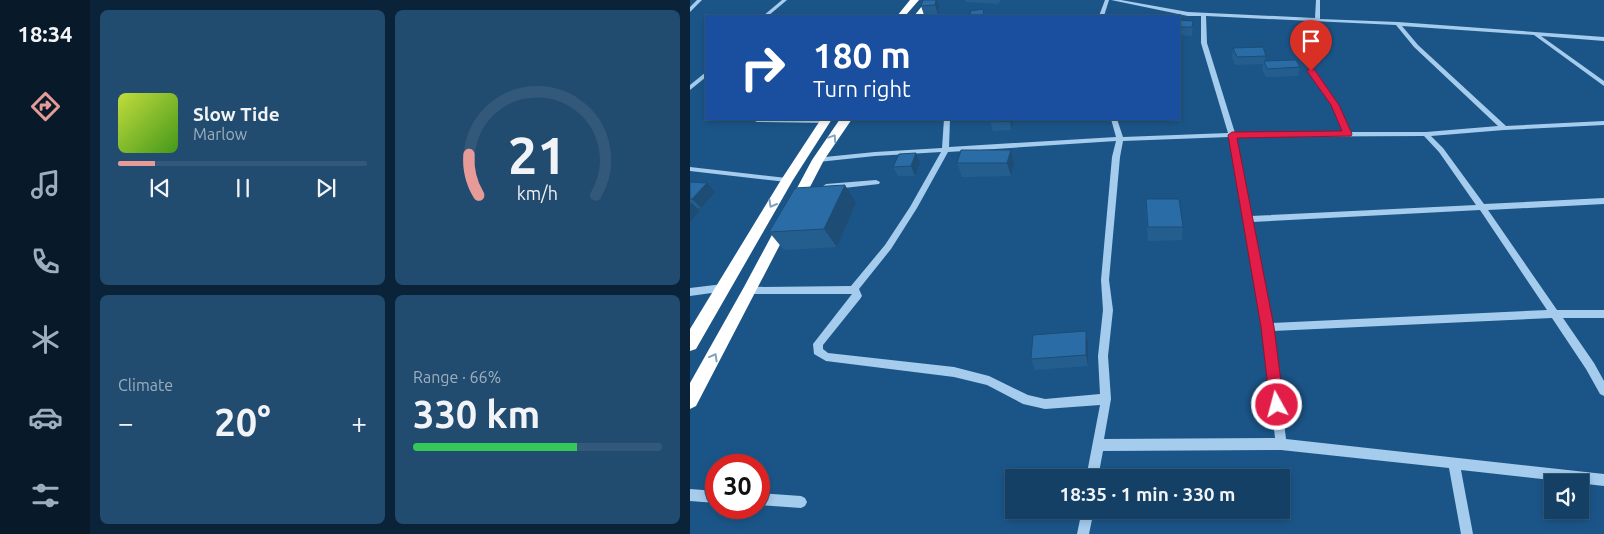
<!DOCTYPE html>
<html lang="en">
<head>
<meta charset="utf-8">
<style>
  :root { --surface:#144066; --page:#214b6f; --text:#f1f3f6; --muted:#9dafbf; --line:#33597a; --accent:#e69b98 }
  body { margin:0; font-family:Ubuntu,sans-serif; background:var(--page); color:var(--text); height:100vh; display:flex; flex-direction:column; font-size:19px; white-space:nowrap }
  * { box-sizing:border-box; margin:0 }
  p { font-size:16px; color:var(--muted) }
  .icon { flex:none; width:28px; height:28px; fill:none; stroke:currentColor; stroke-width:2; stroke-linecap:round; stroke-linejoin:round }
  .map { position:relative; flex:1; overflow:hidden }
  .details { display:flex; flex-direction:column; gap:10px; padding:10px; background:#0b2338; width:600px }
  .details>* { flex:none }
  .guide { position:absolute; left:15px; top:15px; width:475px; height:105px; border-radius:0px; box-shadow:0 2px 8px #0003,0 0 0 1px var(--line); background:#1a4fa0; color:#fff; overflow:hidden }
  .tools { position:absolute; left:854px; top:474px; display:grid; gap:10px }
  .tools a { display:grid; place-items:center; width:45px; height:45px; border-radius:0px; background:var(--surface); box-shadow:0 2px 8px #0003,0 0 0 1px var(--line); font-size:25px }
  .speed { position:absolute; left:15px; top:454px; display:flex; gap:10px; font-size:25px; font-weight:700; text-align:center }
  .speed>* { display:grid; place-content:center; width:65px; height:65px; border-radius:50%; background:var(--surface); box-shadow:0 2px 8px #0003,0 0 0 1px var(--line); line-height:1 }
  .speed .limit { border:8px solid #d22; background:#fff; color:#111 }
  .pin { position:absolute; display:grid; place-items:center; width:42px; height:42px; color:#fff; margin:-51px -21px; border-radius:50% 50% 50% 0; rotate:-45deg; box-shadow:0 0 5px #0007 }
  .pin .icon { rotate:45deg }
  .me { position:absolute; width:55px; margin:-28px; rotate:353deg; stroke-linejoin:round; filter:drop-shadow(0 0 4px #0008) }
  .turn { display:flex; align-items:center; gap:18px; height:105px; padding:0 25px; font-size:22px }
  .turn .icon { width:65px; height:65px; stroke-width:2.5 }
  .turn b { display:block; font-size:35px; line-height:42px }
  .big { font-size:38px; font-weight:700; line-height:1.1 }
  .details .card { flex:1; display:flex; flex-direction:column; justify-content:center; gap:8px; min-width:0; padding:0 18px; border-radius:8px; background:var(--page) }
  .details .dial { align-items:center; gap:0 }
  .dial svg { height:130px; overflow:visible; fill:none; stroke:var(--line); stroke-width:7; stroke-linecap:round; text-anchor:middle }
  .dial text { fill:var(--text); stroke:none }
  .song { display:flex; align-items:center; gap:15px }
  .cover { width:60px; height:60px; border-radius:8px; background:linear-gradient(135deg,hsl(70 70% 55%),hsl(100 70% 35%)) }
  .played { height:5px; border-radius:2px; background:linear-gradient(90deg,var(--accent) 15%,var(--line) 15%) }
  .keys { display:flex; justify-content:space-around; direction:ltr }
  .heat { display:flex; justify-content:space-between; align-items:center; font-size:28px; direction:ltr }
  .charge { height:8px; border-radius:4px; background:linear-gradient(90deg,#34c759 66%,var(--line) 0) }
  .details .tiles { flex:1; display:grid; gap:10px; grid-template-columns:repeat(2,1fr) }
  .trip { position:absolute; left:315px; top:469px; width:285px; height:50px; border-radius:0px; background:var(--surface); box-shadow:0 2px 8px #0003,0 0 0 1px var(--line); font-weight:700; line-height:50px; text-align:center }
  main { display:flex; flex:1; min-height:0 }
  .tabs { display:flex; flex-direction:column; width:90px; justify-content:space-around; align-items:center; background:#081a29; color:var(--muted) }
  .tabs .icon { width:35px; height:35px }
  .tabs .selected { color:var(--accent) }
  .tabs b { font-size:22px; color:var(--text) }
  .map>svg:first-child { display:block }
  .lines { fill:none; stroke-linecap:round; stroke-linejoin:round }
  .minor { fill:#a5ccec; fill-rule:evenodd }
  .highway { fill:#fff; fill-rule:evenodd }
  .wall { fill:#245e8f }
  .shaded-wall { fill:#1d4c74 }
  .building { fill:#2a6da6; stroke:#1d4c74 }
  .oneway { stroke:#82a2be }
  .route { fill:#e11d48; stroke:#92132f }
</style>
</head>
<body>
<main>
<nav class="tabs">
<b>18:34</b>
<svg class="icon selected" aria-label="directions" viewBox="0 0 24 24"><path d="M12 3l9 9-9 9-9-9zM9 14v-3h6M13 9l2 2-2 2"/></svg>
<svg class="icon" aria-label="music" viewBox="0 0 24 24"><path d="M9 18V5l10-2v13"/><circle cx="6" cy="18" r="3"/><circle cx="16" cy="16" r="3"/></svg>
<svg class="icon" aria-label="phone" viewBox="0 0 24 24"><path d="M5 4h4l2 5-3 2q2 4 5 5l2-3 5 2v4C11 20 4 13 5 4z"/></svg>
<svg class="icon" aria-label="climate" viewBox="0 0 24 24"><path d="M12 3v18M4 7l16 10M4 17L20 7"/></svg>
<svg class="icon" aria-label="car" viewBox="0 0 24 24"><path d="M5 17H2v-5l4-1 3-4h7l3 4 3 1v5h-3M9 17h6M6 11h13"/><circle cx="7" cy="17" r="2"/><circle cx="17" cy="17" r="2"/></svg>
<svg class="icon" aria-label="filters" viewBox="0 0 24 24"><path d="M4 7h16M4 17h16"/><circle cx="9" cy="7" r="2"/><circle cx="15" cy="17" r="2"/></svg>
</nav>
<section class="details">
<div class="tiles">
<div class="card">
<div class="song"><i class="cover"></i><div><b>Slow Tide</b><p>Marlow</p></div></div>
<div class="played"></div>
<div class="keys"><svg class="icon" aria-label="previous" viewBox="0 0 24 24"><path d="M18 5L8 12l10 7zM5 5v14"/></svg><svg class="icon" aria-label="pause" viewBox="0 0 24 24"><path d="M8 5v14M16 5v14"/></svg><svg class="icon" aria-label="next" viewBox="0 0 24 24"><path d="M6 5l10 7-10 7zM19 5v14"/></svg></div>
</div>
<div class="card dial"><svg viewBox="0 0 100 80">
<path d="M14 69A42 42 0 1 1 86 69"/>
<path d="M14 69A42 42 0 0 1 8 44" stroke="#e69b98"/>
<text x="50" y="56" font-size="32" font-weight="700">21</text>
<text x="50" y="72" font-size="11">km/h</text>
</svg></div>
<div class="card"><p>Climate</p>
<div class="heat"><a>−</a><b class="big">20°</b><a>+</a></div>
</div>
<div class="card"><p>Range · 66%</p><b class="big">330 km</b><div class="charge"></div></div>
</div>
</section>
<div class="map">
<svg width="914" height="534" viewBox="0 0 914 534">
  <rect width="100%" height="100%" fill="#1b5588"/>
  <g class="lines">
    <g class="minor">
      <path d="M7 0H12L0 12V7Z"/>
      <path d="M92 0H97L78 16H73Z"/>
      <path d="M415 0H419L414 16H409Z"/>
      <path d="M421 0H431L498 12 625 18 626 0H630V19L708 22 914 37V41L851 36 914 81V86L844 35 712 26 728 45 816 126 914 121V125L814 130 741 136 753 148 794 204 914 198V204L798 210 867 310H914V318H873L904 363 914 381V396L910 394 896 369 862 318 583 331 596 439 914 474V486L771 470 783 534H771L759 468 591 450 413 451 408 478H396L410 405 355 409 333 404 297 385 264 377 136 361 124 354 123 344 162 294H57L55 291 57 288 60 287 161 286 195 245 220 207 251 152 185 156 128 162H125V158L185 152 252 148 254 119H260L259 147 426 137 421 119H427L433 137 538 133 511 43V16H498ZM516 16 706 25 724 47 808 126 736 132H661L648 105 623 70 621 69 618 71 642 105 654 132 545 133 517 43ZM734 136 749 152 786 205 561 216 546 137ZM539 137 573 327 585 438 414 439 421 399 418 356 423 310 419 280 430 157 433 141ZM426 141 422 157 411 280 413 310 408 356 410 394 355 399 338 395 299 376 264 367 138 353 133 349V345L170 299 172 296 169 289 201 249 227 208 258 152ZM790 210 857 310 582 323 562 222Z"/>
      <path d="M181 14H211L214 16H178Z"/>
      <path d="M16 72V77L0 90V85Z"/>
      <path d="M65 119H135L138 121 135 123 67 122 65 121Z"/>
      <path d="M0 167 97 178 101 180 97 182 0 171Z"/>
      <path d="M186 180 190 182 189 184 136 190 132 187 136 184Z"/>
      <path d="M33 284 36 285 38 288 36 291 0 296V288Z"/>
      <path d="M0 489 26 491V503L0 501Z"/>
      <path d="M69 493 111 496 115 498 117 502 115 506 111 508 69 505Z"/>
      <path d="M392 510H404L399 534H387Z"/>
    </g>
    <g class="highway">
      <path d="M220 0H229L215 16H207Z"/>
      <path d="M237 0H245L232 16H224Z"/>
      <path d="M131 119H142L103 180 6 349 0 351V329L91 180Z"/>
      <path d="M150 119H162L134 160 6 406 0 409V383L54 287 122 160Z"/>
    </g>
  </g>
  <g class="wall">
    <path d="M233 0 249 6 248 14 234 15 231 6Z"/>
    <path d="M275 0H311L308 4 276 2Z"/>
    <path d="M489 20 503 21 502 36 489 35Z"/>
    <path d="M543 48 576 56 575 61 610 67 608 76 576 77 572 70 573 64 545 65 542 57Z"/>
    <path d="M163 119H178L177 120H164Z"/>
    <path d="M301 119 323 122 322 130 303 131 300 122Z"/>
    <path d="M402 119H422V120L402 121Z"/>
    <path d="M321 150 324 164 321 176 272 177 267 163Z"/>
    <path d="M226 153 230 163 225 176H208L203 167Z"/>
    <path d="M0 182 25 192 11 208H7L10 211 0 222Z"/>
    <path d="M456 199 493 227 492 240 458 241 456 213Z"/>
    <path d="M166 203 147 247 94 250 79 232Z"/>
    <path d="M398 344V366L345 370 341 359Z"/>
  </g>
  <g class="shaded-wall">
    <path d="M246 0H247L249 6 248 14 245 5Z"/>
    <path d="M320 119H322L323 122 322 130 320 121Z"/>
    <path d="M321 150 324 164 321 176 317 163Z"/>
    <path d="M226 153 230 163 225 176 221 166Z"/>
    <path d="M17 183 25 192 11 208 2 199Z"/>
    <path d="M155 185 166 203 147 247 134 229Z"/>
    <path d="M1 202 10 211 0 222V204Z"/>
    <path d="M396 331 398 344V366L396 355Z"/>
  </g>
  <g class="building">
    <path d="M233 0H246L245 5 231 6Z"/>
    <path d="M293 9 294 16H281L280 11Z"/>
    <path d="M489 20 503 21 502 27H489Z"/>
    <path d="M573 47 576 56 547 57 543 48Z"/>
    <path d="M606 60 610 67 577 69 574 61Z"/>
    <path d="M301 119H320V121L300 122Z"/>
    <path d="M271 150H321L317 163H267Z"/>
    <path d="M226 153 221 166 203 167 209 154Z"/>
    <path d="M0 182 17 183 2 199H0Z"/>
    <path d="M155 185 134 229 79 232 105 188Z"/>
    <path d="M456 199H489L493 227H458Z"/>
    <path d="M396 331V355L341 359 343 335Z"/>
  </g>
  <defs><path id="oneway-chevron" d="M-2-3.5L2.5 0L-2 3.5" fill="none" stroke-width="1.6" stroke-linecap="round" stroke-linejoin="round" transform="scale(1.25)"/></defs>
  <g class="oneway">
    <use href="#oneway-chevron" transform="translate(143 138) rotate(-56)"/>
    <use href="#oneway-chevron" transform="translate(82 204) rotate(120)"/>
    <use href="#oneway-chevron" transform="translate(24 357) rotate(-61)"/>
  </g>
  <path class="route" d="M618 69H624L649 105 662 134 661 136 547 138 584 327 594 405 592 410 587 412 582 410 580 405 571 327 538 135 542 132 652 131 641 105 617 71Z"/>
</svg>
<div class="tools">
<a><svg class="icon" aria-label="sound" viewBox="0 0 24 24"><path d="M4 9h4l5-4v14l-5-4H4zM17 9q2 3 0 6"/></svg></a>
</div>
<div class="speed"><div class="limit">30</div></div>
<div class="pin" style="left:621px;top:71px;background:#d93025"><svg class="icon" aria-label="arrive" viewBox="0 0 24 24"><path d="M6 21V4h12l-3 4 3 4H6"/></svg></div>
<svg class="me" style="left:587px;top:405px" viewBox="-20 -20 40 40"><circle r="17" fill="#e11d48" stroke="#fff" stroke-width="3"/><path d="M0-11L8 9 0 5-8 9z" fill="#fff"/></svg>
<div class="trip">18:35 · 1 min · 330 m</div>
<div class="guide">
<div class="turn"><svg class="icon" aria-label="right" viewBox="0 0 24 24"><path d="M7 20v-9h11M14 6l5 5-5 5"/></svg><div><b>180 m</b>Turn right</div></div>
</div>
</div>
</main>
</body>
</html>
